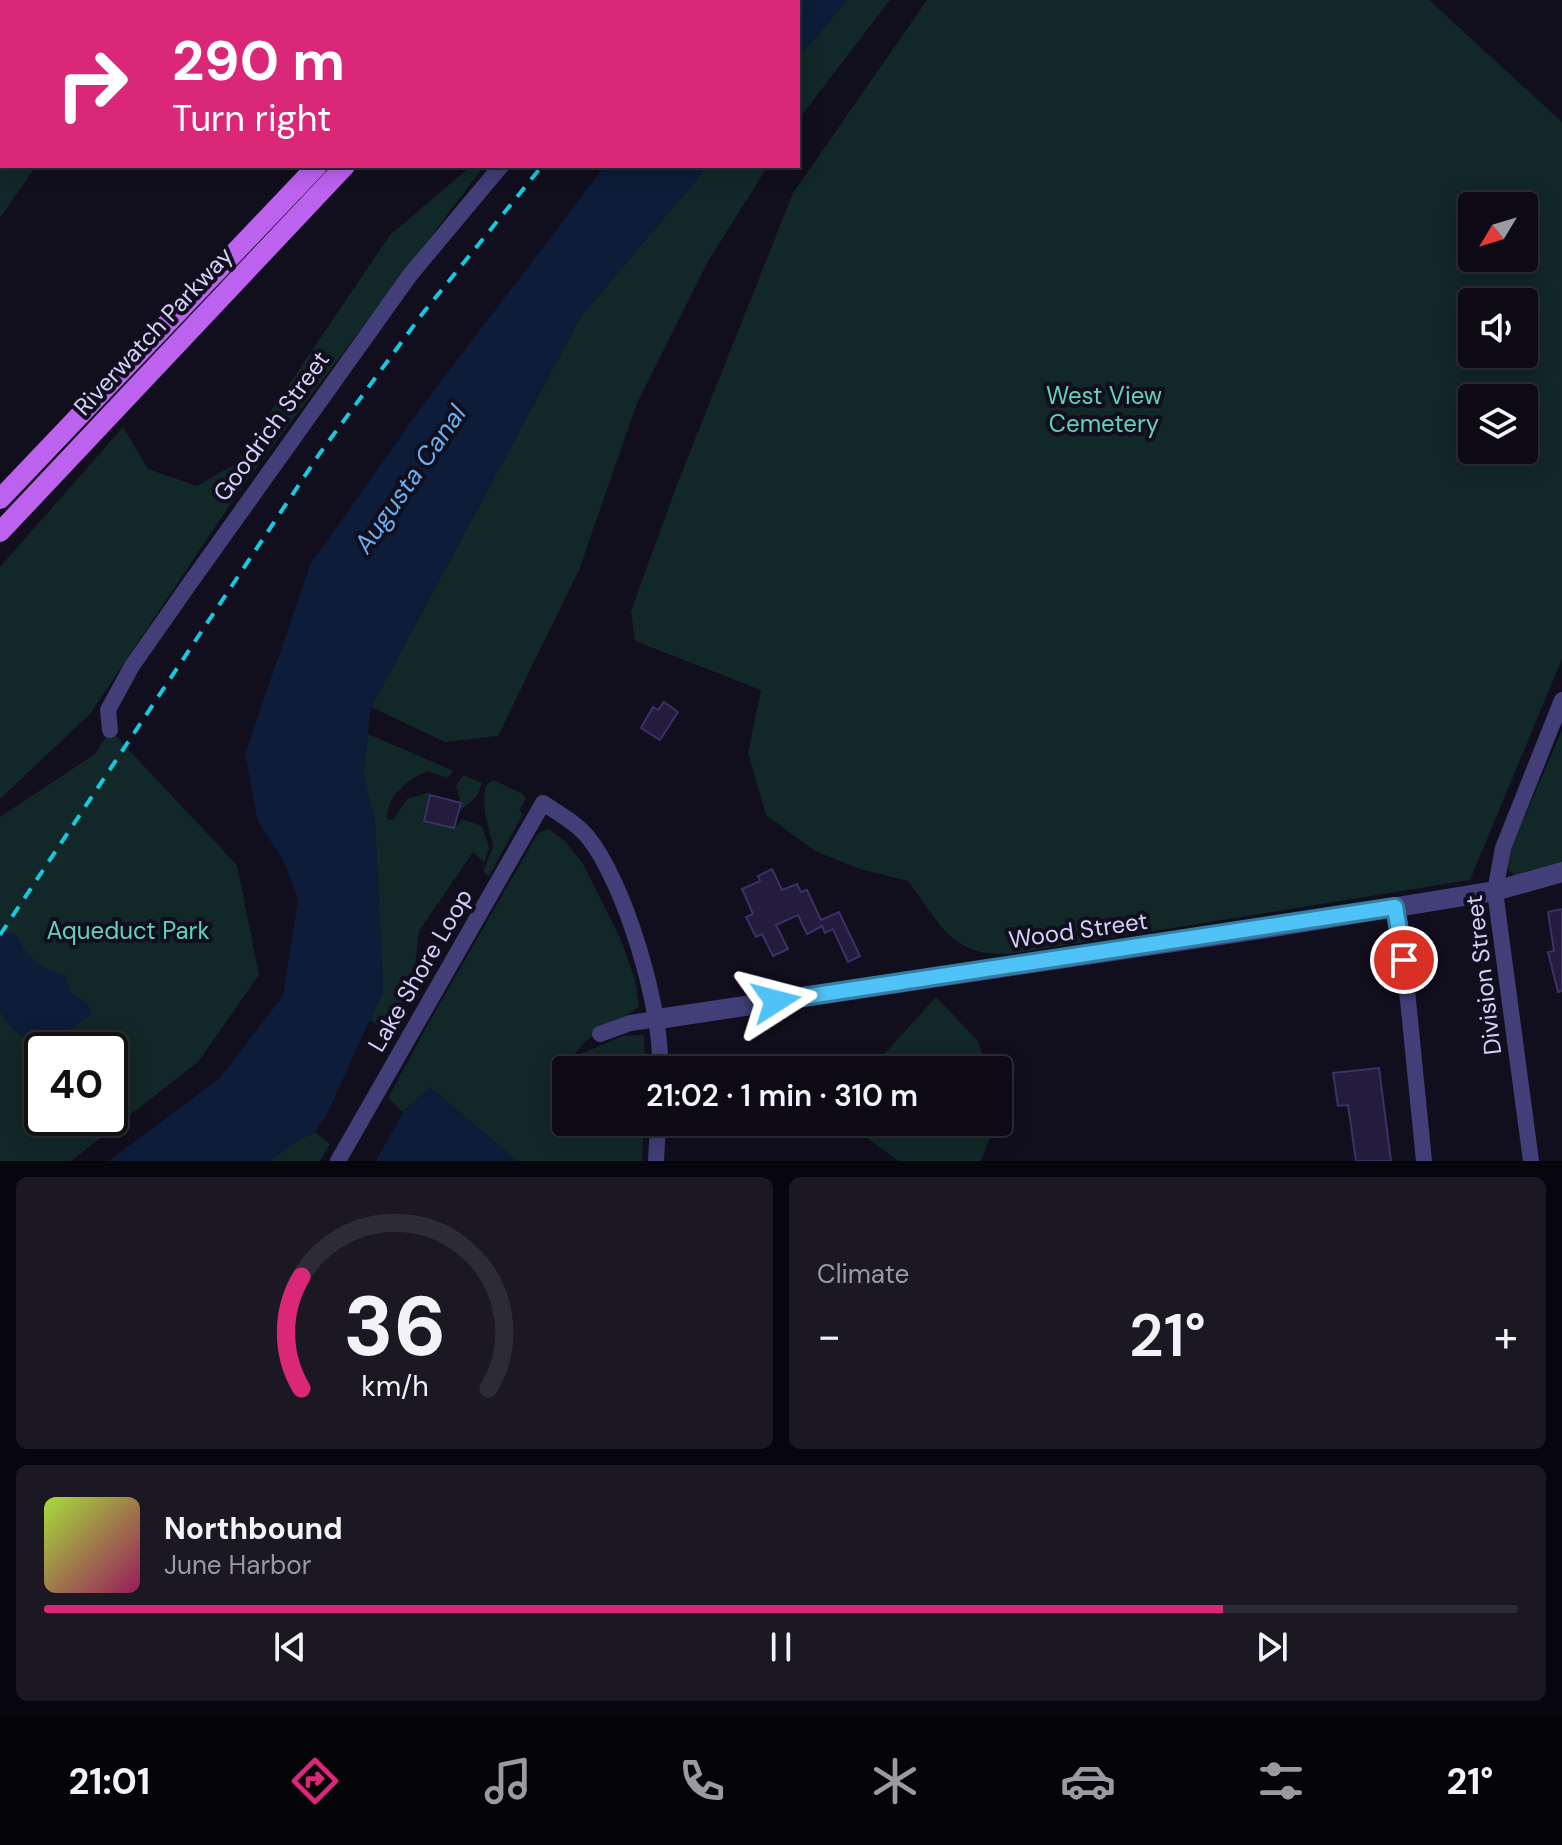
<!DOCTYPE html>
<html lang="en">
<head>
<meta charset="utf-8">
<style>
  :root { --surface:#0d0a16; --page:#1b1823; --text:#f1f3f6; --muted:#9a9aa1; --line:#2d2b35; --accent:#db2777 }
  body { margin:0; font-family:"DM Sans",sans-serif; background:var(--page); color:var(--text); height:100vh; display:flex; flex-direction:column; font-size:30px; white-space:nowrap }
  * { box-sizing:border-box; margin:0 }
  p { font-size:26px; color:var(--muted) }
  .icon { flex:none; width:44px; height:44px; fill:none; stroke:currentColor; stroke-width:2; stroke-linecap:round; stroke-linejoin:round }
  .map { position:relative; height:1161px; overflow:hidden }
  .details { display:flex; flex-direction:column; gap:16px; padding:16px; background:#07060c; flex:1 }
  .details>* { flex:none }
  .hud { position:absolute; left:0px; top:0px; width:800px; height:168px; box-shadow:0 4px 20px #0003,0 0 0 2px var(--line); background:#db2777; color:#fff; overflow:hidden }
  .needle { width:52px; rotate:232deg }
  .controls { position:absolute; left:1458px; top:192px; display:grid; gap:16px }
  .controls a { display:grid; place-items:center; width:80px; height:80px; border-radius:8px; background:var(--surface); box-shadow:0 4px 20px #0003,0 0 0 2px var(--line); font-size:40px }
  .speed { position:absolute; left:24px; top:1032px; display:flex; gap:16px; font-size:40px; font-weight:700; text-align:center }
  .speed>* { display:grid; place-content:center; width:104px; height:104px; border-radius:50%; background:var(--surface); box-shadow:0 4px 20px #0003,0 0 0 2px var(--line); line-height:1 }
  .speed .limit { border:4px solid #111; border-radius:12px; background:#fff; color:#111 }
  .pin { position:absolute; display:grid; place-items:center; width:68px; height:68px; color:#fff; margin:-34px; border:4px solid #fff; border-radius:50%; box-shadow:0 2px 8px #0007 }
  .me { position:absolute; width:88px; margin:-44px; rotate:81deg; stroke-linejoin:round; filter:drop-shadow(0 0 6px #0008) }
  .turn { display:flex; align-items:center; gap:28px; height:168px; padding:0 40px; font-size:36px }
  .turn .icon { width:104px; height:104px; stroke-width:2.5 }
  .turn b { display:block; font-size:56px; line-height:68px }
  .big { font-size:60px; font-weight:600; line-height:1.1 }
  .details .card { flex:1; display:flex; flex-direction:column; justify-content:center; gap:12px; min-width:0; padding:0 28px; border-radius:12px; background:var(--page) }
  .details .dial { align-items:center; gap:0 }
  .dial svg { height:208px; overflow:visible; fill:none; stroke:var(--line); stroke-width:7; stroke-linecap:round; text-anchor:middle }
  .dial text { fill:var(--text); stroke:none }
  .song { display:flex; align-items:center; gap:24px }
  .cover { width:96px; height:96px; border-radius:12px; background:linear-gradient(135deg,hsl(80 70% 55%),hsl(330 70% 35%)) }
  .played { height:8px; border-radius:4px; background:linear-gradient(90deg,var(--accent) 80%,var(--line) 80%) }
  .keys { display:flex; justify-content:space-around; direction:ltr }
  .heat { display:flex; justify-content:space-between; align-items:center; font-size:44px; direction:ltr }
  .details .tiles { flex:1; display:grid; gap:16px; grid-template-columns:1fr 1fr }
  .card:last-child { grid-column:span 2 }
  .trip { position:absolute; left:552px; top:1056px; width:460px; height:80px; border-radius:8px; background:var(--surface); box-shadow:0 4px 20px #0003,0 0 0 2px var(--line); font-weight:600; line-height:80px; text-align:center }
  .menu { display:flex; height:128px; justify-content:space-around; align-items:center; background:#050409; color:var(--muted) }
  .menu .icon { width:56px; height:56px }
  .menu .active { color:var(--accent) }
  .menu b { font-size:36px; color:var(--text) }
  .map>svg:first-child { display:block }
  .green { fill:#122727; fill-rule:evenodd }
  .water { fill:#0d1c38 }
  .building { fill:#231c3d; stroke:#3c3067; stroke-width:2 }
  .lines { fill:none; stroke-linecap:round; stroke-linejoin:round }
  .minor { stroke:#413e78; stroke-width:16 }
  .tertiary { stroke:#413e78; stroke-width:20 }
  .primary { stroke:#bc62ef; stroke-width:20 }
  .rail { stroke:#16c9e0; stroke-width:4; stroke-dasharray:12 10; stroke-linecap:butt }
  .route-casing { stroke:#337fa1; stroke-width:20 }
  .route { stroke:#4fc3f7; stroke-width:14 }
  .labels { text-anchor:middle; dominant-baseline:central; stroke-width:8; stroke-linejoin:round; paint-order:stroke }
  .street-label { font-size:24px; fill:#d5d0fa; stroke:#110e1e }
  .park-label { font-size:24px; fill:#64d2b8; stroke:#110e1e }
  .water-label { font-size:26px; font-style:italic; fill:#68aff0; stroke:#110e1e }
</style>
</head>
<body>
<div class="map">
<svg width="1562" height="1161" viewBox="0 0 1562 1161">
  <rect width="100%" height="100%" fill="#110e1e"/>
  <g class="green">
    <path d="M0 0H232L2 2V166H36L0 218Z"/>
    <path d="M847 0H890L798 120V58Z"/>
    <path d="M927 0H1429L1562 122V659L1470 880 1011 954C950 957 940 923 908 881L860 869 815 851 766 815 748 753 761 690 635 641 631 611 678 482 793 193ZM1472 206H1524V258H1472ZM1472 302H1524V354H1472ZM1472 398H1524V450H1472Z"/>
    <path d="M471 166H484L242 487 90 714 0 799V567L123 427 148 469 197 486 235 464 390 235Z"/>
    <path d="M708 166H768L707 263 637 403 579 570 498 736 445 742 371 707 581 316Z"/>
    <path d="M110 730 237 865 259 975 198 1062 71 1161H0V817L95 754ZM42 1050H110V1118H42Z"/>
    <path d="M1562 730V862L1514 875 1504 865Z"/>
    <path d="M368 734 454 771 447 778 427 771C406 781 388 794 387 819L393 820 407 799 430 792 423 818 457 826 462 819 482 826 489 848 484 862 473 852 419 931 411 1000 390 1033 370 1020 383 991 375 823 363 774Z"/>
    <path d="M463 775 482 783 477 796 462 809H458L460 800 456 786Z"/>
    <path d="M494 780 523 794 526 799 519 811 523 814 489 876 483 872 493 847C489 824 480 809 486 785Z"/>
    <path d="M549 829 565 841 583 864 620 938 635 979 639 1007 586 1041 571 1058 623 1036 644 1035 645 1070H566V1122H644L642 1161H517L430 1087 403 1112 388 1098 429 1022 538 833Z"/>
    <path d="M936 997 977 1040 989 1070H870Z"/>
    <path d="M844 1122H993L992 1132 981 1161H899Z"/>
    <path d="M315 1132 330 1144 320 1161H270L293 1143Z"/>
  </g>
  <g class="water">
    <path d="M732 0H847L798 58V2H730Z"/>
    <path d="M605 166H708L581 316 371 707 363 774 375 822 383 991 328 1112 315 1132 293 1143 270 1161H108L219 1079 283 996 298 899 284 861 258 822 245 754 310 565 423 405Z"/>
    <path d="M0 931 16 935C30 961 38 967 66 976L71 994 86 1002 92 1013 73 1027 64 1041 45 1034 29 1039 13 1030 0 1012Z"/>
    <path d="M430 1087 517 1161H376L403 1112Z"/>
  </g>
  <g class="building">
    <path d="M664 702 678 712 660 740 641 728 653 707 658 710Z"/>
    <path d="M430 795 461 803 454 828 424 821Z"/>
    <path d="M772 869 782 890 797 884 801 892 807 890 821 920 839 912 860 956 848 962 833 929 825 933 822 926 807 934 798 915 776 925 788 949 773 956 762 934 756 937 746 917 753 914 742 889 760 881 758 876Z"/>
    <path d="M1562 909V991L1558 992 1548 952 1554 951 1548 912Z"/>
    <path d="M1379 1068 1391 1161H1356L1348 1105 1338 1106 1333 1073Z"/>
  </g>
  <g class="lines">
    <g class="minor">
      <path d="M637 2 639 0"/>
      <path d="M110 730 108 710 132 666 188 586 410 275 501 166"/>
      <path d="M1395 907 1404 960 1424 1161"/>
      <path d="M600 1034 630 1023 658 1019"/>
      <path d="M338 1161 543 803C558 813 575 822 587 836 625 882 663 1011 660 1070"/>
      <path d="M656 1161 658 1122"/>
      <path d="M1531 1161 1495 891 1503 848 1562 700"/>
    </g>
    <path class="tertiary" d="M658 1019 1267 928 1495 891 1562 872"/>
    <g class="primary">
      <path d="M468 2 470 0"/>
      <path d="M499 2 500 0"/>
      <path d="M0 499 317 166"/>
      <path d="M0 532 345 166"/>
    </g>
    <g class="rail">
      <path d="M676 2 678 0"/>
      <path d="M0 935 320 453 423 313 542 166"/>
    </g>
  </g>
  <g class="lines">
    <g class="route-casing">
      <path id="route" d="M776 1001 1395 907 1404 960"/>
    </g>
    <use href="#route" class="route"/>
  </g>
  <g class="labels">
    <g class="street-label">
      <text transform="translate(153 331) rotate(-47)">Riverwatch Parkway</text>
      <text transform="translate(271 426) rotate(-54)">Goodrich Street</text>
      <text transform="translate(1078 930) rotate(-8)">Wood Street</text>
      <text transform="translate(420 970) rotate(-60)">Lake Shore Loop</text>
      <text transform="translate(1483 975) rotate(-97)">Division Street</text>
    </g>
    <g class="park-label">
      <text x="1104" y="395">West View<tspan x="1104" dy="28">Cemetery</tspan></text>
      <text x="128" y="930">Aqueduct Park</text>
    </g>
    <g class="water-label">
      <text transform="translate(410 479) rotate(-55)">Augusta Canal</text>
    </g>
  </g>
</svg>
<div class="controls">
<a><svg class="needle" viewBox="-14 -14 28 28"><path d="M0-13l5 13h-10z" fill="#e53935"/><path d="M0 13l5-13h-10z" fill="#9a9aa1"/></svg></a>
<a><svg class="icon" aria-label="sound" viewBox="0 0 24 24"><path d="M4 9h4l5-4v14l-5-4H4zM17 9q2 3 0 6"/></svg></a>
<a><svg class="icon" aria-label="layers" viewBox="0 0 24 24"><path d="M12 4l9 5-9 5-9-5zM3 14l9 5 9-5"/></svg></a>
</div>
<div class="speed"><div class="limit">40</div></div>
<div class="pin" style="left:1404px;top:960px;background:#d93025"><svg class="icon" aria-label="arrive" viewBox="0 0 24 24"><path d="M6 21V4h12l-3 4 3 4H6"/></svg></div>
<svg class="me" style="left:776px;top:1001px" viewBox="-20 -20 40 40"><path d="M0-17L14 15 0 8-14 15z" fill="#4fc3f7" stroke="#fff" stroke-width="4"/></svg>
<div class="trip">21:02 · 1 min · 310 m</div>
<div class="hud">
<div class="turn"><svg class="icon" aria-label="right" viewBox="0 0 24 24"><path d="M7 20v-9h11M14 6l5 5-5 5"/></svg><div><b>290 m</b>Turn right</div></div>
</div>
</div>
<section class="details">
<div class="tiles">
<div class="card dial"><svg viewBox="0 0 100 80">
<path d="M14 69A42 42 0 1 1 86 69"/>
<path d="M14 69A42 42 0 0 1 14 26" stroke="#db2777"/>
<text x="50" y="56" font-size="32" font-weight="700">36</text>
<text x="50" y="72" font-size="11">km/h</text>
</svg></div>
<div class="card"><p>Climate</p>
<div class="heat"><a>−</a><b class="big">21°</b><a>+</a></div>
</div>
<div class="card">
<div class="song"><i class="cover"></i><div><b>Northbound</b><p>June Harbor</p></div></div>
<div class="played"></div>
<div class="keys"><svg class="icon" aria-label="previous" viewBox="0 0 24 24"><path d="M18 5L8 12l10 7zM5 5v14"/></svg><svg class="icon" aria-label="pause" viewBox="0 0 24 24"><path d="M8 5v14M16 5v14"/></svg><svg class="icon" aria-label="next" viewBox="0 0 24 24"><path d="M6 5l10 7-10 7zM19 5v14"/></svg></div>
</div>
</div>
</section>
<nav class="menu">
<b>21:01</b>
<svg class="icon active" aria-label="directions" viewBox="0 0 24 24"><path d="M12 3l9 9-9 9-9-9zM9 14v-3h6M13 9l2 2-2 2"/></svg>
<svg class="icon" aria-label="music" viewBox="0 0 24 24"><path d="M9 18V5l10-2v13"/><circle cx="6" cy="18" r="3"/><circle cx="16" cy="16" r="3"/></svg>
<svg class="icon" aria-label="phone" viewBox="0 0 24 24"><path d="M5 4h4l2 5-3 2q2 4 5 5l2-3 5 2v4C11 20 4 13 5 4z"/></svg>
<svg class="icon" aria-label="climate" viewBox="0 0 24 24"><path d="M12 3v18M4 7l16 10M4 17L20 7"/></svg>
<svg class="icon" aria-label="car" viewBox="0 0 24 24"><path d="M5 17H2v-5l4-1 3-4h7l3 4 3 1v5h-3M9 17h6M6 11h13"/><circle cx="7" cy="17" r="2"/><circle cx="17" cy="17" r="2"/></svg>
<svg class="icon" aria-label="filters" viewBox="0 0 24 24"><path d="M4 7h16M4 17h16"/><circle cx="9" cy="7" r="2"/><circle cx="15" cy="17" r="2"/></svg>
<b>21°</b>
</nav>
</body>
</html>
